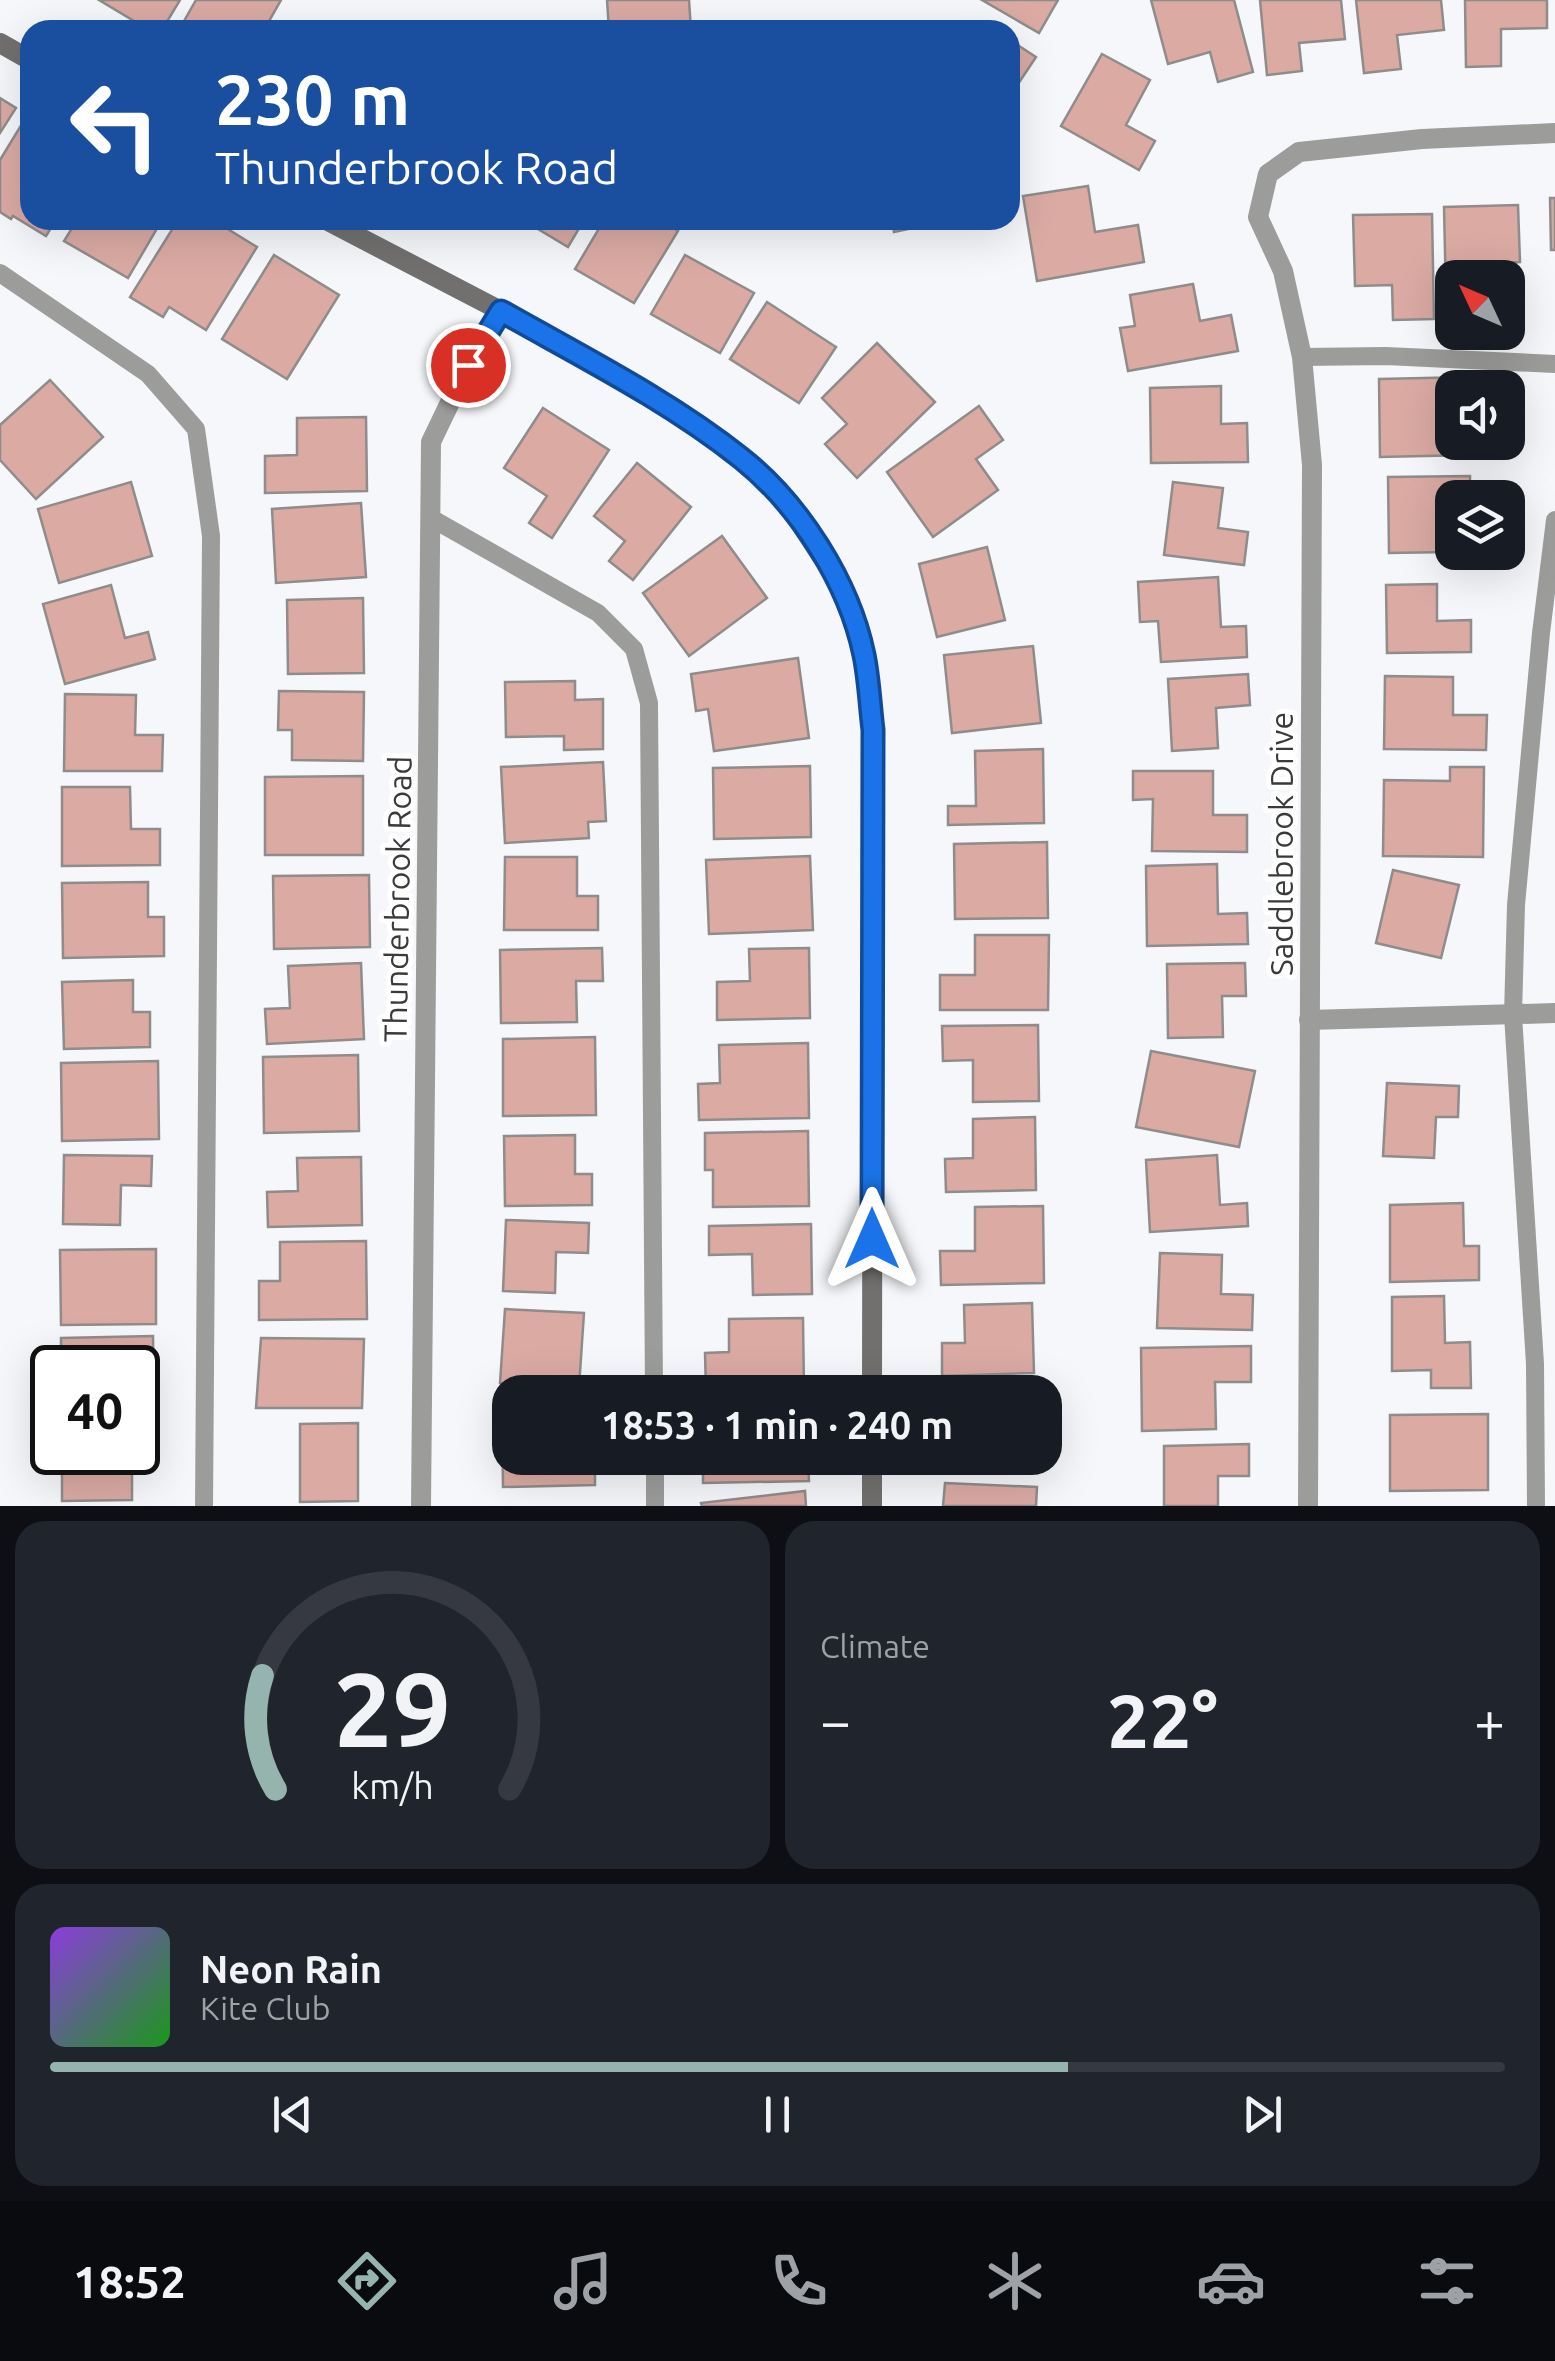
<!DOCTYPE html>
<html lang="en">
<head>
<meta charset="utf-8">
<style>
  :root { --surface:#171b24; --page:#20242c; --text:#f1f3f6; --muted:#9ea1a6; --line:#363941; --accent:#96b4ae }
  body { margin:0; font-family:Ubuntu,sans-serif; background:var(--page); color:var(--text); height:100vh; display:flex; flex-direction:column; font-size:38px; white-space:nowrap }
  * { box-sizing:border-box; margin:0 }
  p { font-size:32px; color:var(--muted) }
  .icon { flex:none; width:55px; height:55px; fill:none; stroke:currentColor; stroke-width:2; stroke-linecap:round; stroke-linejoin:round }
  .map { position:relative; height:1506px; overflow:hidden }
  .side { display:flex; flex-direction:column; gap:15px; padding:15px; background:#0d0f14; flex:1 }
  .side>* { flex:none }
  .guide { position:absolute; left:20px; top:20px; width:1000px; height:210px; border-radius:30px; box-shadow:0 10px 40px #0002; background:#1a4fa0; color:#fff; overflow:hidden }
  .needle { width:65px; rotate:314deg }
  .controls { position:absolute; left:1435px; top:260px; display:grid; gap:20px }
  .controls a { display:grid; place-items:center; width:90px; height:90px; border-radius:20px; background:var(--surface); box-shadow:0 10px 40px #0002; font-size:50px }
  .speed { position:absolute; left:30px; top:1345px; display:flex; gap:20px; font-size:50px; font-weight:700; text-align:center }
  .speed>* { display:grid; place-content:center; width:130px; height:130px; border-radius:50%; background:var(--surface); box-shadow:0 10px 40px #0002; line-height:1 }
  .speed .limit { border:5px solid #111; border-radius:15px; background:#fff; color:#111 }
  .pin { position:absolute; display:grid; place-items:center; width:85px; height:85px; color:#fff; margin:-42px; border:5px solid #fff; border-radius:50%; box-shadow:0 2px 10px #0007 }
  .me { position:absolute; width:110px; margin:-55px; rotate:0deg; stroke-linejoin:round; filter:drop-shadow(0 0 8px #0008) }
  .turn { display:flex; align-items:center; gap:35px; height:210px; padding:0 30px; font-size:45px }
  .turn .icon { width:130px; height:130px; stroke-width:2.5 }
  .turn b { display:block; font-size:70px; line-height:85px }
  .big { font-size:75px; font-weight:600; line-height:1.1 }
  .side .card { flex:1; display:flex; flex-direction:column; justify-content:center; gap:15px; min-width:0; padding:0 35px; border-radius:30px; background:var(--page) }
  .side .dial { align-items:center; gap:0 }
  .dial svg { height:260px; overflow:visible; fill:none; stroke:var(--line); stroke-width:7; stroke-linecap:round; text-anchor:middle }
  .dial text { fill:var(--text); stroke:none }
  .song { display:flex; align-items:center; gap:30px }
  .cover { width:120px; height:120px; border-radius:15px; background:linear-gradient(135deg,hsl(270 70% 55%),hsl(120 70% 35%)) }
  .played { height:10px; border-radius:5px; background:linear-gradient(90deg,var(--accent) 70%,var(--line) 70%) }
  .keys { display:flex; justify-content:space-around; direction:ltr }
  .heat { display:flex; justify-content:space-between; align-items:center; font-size:55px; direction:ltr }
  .side .tiles { flex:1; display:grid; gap:15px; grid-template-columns:1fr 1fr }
  .card:last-child { grid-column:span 2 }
  .trip { position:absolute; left:492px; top:1375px; width:570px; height:100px; border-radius:30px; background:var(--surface); box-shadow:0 10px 40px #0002; font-weight:600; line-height:100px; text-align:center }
  .menu { display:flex; height:160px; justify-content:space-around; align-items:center; background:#090b0e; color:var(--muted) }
  .menu .icon { width:70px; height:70px }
  .menu .selected { color:var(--accent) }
  .menu b { font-size:45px; color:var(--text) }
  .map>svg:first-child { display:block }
  .building { fill:#daaaa3; stroke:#8f8c8b; stroke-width:2.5 }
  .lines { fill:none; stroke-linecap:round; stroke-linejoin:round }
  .lane { stroke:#9c9c9b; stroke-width:18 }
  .street { stroke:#9c9c9b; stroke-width:20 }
  .secondary { stroke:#71706f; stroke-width:20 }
  .route-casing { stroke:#114b97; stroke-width:25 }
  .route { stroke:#1a73e8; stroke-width:18 }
  .labels { text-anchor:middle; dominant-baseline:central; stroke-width:10; stroke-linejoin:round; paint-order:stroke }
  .street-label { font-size:32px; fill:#3a3a3b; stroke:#fff }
</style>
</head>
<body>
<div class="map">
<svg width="1555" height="1506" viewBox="0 0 1555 1506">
  <rect width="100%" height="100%" fill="#f6f7fa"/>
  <g class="building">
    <path d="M99 0H180L162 30H149Z"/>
    <path d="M196 0H281L264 30H179Z"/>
    <path d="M607 0H689L691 30H609Z"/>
    <path d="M982 0H1058L1039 33Z"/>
    <path d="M1151 0H1234L1253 72 1218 82 1210 52 1168 64Z"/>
    <path d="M1260 0H1341L1345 39 1299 43 1302 71 1267 75Z"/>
    <path d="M1356 0H1441L1444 30 1397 35 1401 69 1364 73Z"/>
    <path d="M1465 0H1547V28L1501 29V66L1466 67Z"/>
    <path d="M1010 40 1036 57 1010 96Z"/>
    <path d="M1102 54 1150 80 1126 125 1155 141 1139 170 1061 126Z"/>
    <path d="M0 98 16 108 0 133Z"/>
    <path d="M28 114 30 220H56L46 236 13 216 11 219 0 212V160Z"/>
    <path d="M1088 186 1095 232 1138 225 1144 262 1037 281 1023 196Z"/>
    <path d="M1550 198H1555V250H1551Z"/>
    <path d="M1518 205 1520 262 1476 264V278H1452V297H1446L1444 207Z"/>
    <path d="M1432 214 1434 319 1393 320 1392 285 1355 286 1353 215Z"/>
    <path d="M77 220H162L128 278 64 241Z"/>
    <path d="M178 220H213L257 247 206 330 169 307 163 317 130 297Z"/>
    <path d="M523 220H584L568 247Z"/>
    <path d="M604 220H660L678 231 634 303 575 269Z"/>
    <path d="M892 220H941V222L894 232Z"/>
    <path d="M274 255 339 295 287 379 222 339Z"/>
    <path d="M685 255 754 293 720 353 651 314Z"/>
    <path d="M1193 284 1200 321 1231 315 1238 351 1128 371 1120 328 1135 326 1130 295Z"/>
    <path d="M767 302 836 347 799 403 730 359Z"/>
    <path d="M877 343 935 402 857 478 825 444 847 424 822 398Z"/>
    <path d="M1469 377V388H1452V442H1470V455L1380 457 1379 379Z"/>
    <path d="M50 380 103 437 36 499 0 460V425Z"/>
    <path d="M1221 386V424L1247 423 1248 462 1151 463 1150 388Z"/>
    <path d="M979 406 1003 440 976 459 998 490 933 537 887 472Z"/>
    <path d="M543 408 609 450 552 538 529 523 547 496 504 468Z"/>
    <path d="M366 417 367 491 265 493V456L297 455V418Z"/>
    <path d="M637 463 691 507 633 580 609 561 625 541 594 516Z"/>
    <path d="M1470 476V498H1452L1450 552 1389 553 1388 477Z"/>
    <path d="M131 482 152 556 59 583 38 509Z"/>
    <path d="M1173 482 1223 488 1218 528 1248 532 1244 565 1164 555Z"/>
    <path d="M361 503 366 577 276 583 272 509Z"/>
    <path d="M722 536 767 598 689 656 643 593Z"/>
    <path d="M987 547 1005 620 937 637 919 564Z"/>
    <path d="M1218 577 1221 627 1246 626 1247 657 1161 662 1158 621 1140 622 1138 582Z"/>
    <path d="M1437 584V621L1471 620V652L1387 653 1386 585Z"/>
    <path d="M111 585 125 638 148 632 155 659 65 684 43 604Z"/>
    <path d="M363 598 364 673 288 674 287 600Z"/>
    <path d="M1033 646 1041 723 952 733 944 655Z"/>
    <path d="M798 658 809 738 714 751 708 709 696 711 691 674Z"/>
    <path d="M1248 674 1250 705 1216 708 1218 748 1172 751 1168 679Z"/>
    <path d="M1385 676 1453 677V715H1487L1486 750 1384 749Z"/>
    <path d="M575 681V700L603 699V749L564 750V736L506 737 505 682Z"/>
    <path d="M279 691 364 692 363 761 292 760V730H278Z"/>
    <path d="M65 694 136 695 135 735H163L162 771H64Z"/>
    <path d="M1043 749 1044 823 948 825V806H976L975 751Z"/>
    <path d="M603 762 606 821 588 822 589 838 505 843 501 767Z"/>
    <path d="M810 766 811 837 714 839 713 768Z"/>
    <path d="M1450 767H1484L1483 857 1383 856 1384 780 1450 781Z"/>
    <path d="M1133 771H1213V815H1247V852L1152 851 1153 799 1133 800Z"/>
    <path d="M363 776V855H265V777Z"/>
    <path d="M62 787H130L131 829H160V865L62 866Z"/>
    <path d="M1047 842 1048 918 955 919 954 844Z"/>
    <path d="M810 856 813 930 709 934 706 860Z"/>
    <path d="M505 857H577V896H598V930H504Z"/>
    <path d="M1217 864 1218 914 1247 913 1248 944 1147 946 1146 866Z"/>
    <path d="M1393 870 1459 885 1441 958 1376 943Z"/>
    <path d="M369 875 370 947 274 949 273 876Z"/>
    <path d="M148 882V917H164V956L63 958 62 883Z"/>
    <path d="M975 935H1049L1048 1010H940V975H975Z"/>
    <path d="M602 948 603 981H576L577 1022 501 1023 500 950Z"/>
    <path d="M809 948 810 1018 717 1020V982L750 981 749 949Z"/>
    <path d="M361 963 364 1039 267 1044 265 1009 290 1008 288 966Z"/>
    <path d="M1245 963 1246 996H1222L1223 1037 1168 1038 1167 964Z"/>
    <path d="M133 980V1012H150V1047L64 1049 62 982Z"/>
    <path d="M1038 1025 1039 1101 973 1102V1060L943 1061 942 1026Z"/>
    <path d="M595 1037 596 1115 503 1116V1039Z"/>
    <path d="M808 1043 809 1118 699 1120 698 1084 720 1083 719 1045Z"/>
    <path d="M1151 1051 1255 1071 1239 1147 1136 1127Z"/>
    <path d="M358 1055 359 1131 264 1133 263 1057Z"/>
    <path d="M158 1061 159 1139 62 1141 61 1063Z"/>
    <path d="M1387 1083 1459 1086 1458 1117H1436L1434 1158 1383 1156Z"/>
    <path d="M1035 1117 1036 1190 946 1192 945 1159 973 1158V1119Z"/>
    <path d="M808 1131 809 1206 713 1207V1170H705V1133Z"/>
    <path d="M575 1135V1174H592V1205L505 1206 504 1136Z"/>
    <path d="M64 1155 152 1156 151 1186 121 1185 120 1225 63 1224Z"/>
    <path d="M1217 1155 1220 1205 1247 1203 1248 1226 1150 1232 1146 1160Z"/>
    <path d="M361 1157 362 1225 268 1227 267 1192 298 1191 297 1158Z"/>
    <path d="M1463 1203 1464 1246H1479V1280L1390 1282V1205Z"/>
    <path d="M1043 1206 1044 1283 941 1285 940 1251H975V1207Z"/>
    <path d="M506 1220 589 1223 588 1253 556 1252 555 1293 503 1291Z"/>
    <path d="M811 1224 812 1294 753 1295 752 1254 709 1255V1226Z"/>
    <path d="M366 1241 367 1319 259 1320V1281H280V1242Z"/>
    <path d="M156 1249V1324L61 1325 60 1250Z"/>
    <path d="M1160 1253 1222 1255 1221 1294 1253 1295 1252 1330 1157 1328Z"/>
    <path d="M1444 1296 1445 1343 1470 1342 1471 1388H1431V1370L1392 1371V1297Z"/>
    <path d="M1032 1303 1034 1373 942 1376V1343H965L964 1305Z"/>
    <path d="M505 1309 584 1313 579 1387 500 1383Z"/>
    <path d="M803 1318 804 1390 706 1392 705 1353 729 1352V1319Z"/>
    <path d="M153 1336 154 1412 138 1413V1368H61V1338Z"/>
    <path d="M261 1338 364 1339 362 1408H256Z"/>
    <path d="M1251 1346V1382H1215L1216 1429 1142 1431 1141 1348Z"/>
    <path d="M510 1408V1458H595V1485L503 1487 502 1409Z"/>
    <path d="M1488 1414V1490L1390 1491V1415Z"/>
    <path d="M358 1423V1501L300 1502V1424Z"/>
    <path d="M138 1428H151V1465L132 1466V1500L62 1501V1452H138Z"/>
    <path d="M1249 1444V1476H1218V1506H1164V1446Z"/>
    <path d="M703 1458H808L809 1481 703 1483Z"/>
    <path d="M944 1458H1019V1465L944 1467Z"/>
    <path d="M945 1483 1037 1487 1036 1506H943Z"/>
    <path d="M805 1491 806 1506H702L701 1503Z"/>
  </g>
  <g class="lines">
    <g class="lane">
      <path d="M0 273 148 374 196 429 211 536 204 1506"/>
      <path d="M1302 357 1386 356 1555 364"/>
      <path d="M431 518 598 613 634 649 649 703 654 1392"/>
      <path d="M655 1458V1506"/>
      <path d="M1536 1506 1535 1364 1513 1015 1516 905 1541 633 1555 520"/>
    </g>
    <g class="street">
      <path d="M1309 1020 1555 1013"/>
      <path d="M421 1506 431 442 468 365 501 311"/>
      <path d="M1308 1506 1312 465 1302 357 1283 271 1258 217 1268 174 1299 152 1422 139 1555 133"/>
    </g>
    <g class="secondary">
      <path d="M0 43 30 60"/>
      <path d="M326 220 501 311 674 411 744 460 788 505 841 586 864 653 873 730 872 1392"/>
      <path d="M872 1506V1458"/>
    </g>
  </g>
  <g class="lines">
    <g class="route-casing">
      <path id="route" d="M468 365 501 311C582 357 668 400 741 458 799 504 849 582 864 655 869 679 870 706 873 730L872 1239"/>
    </g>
    <use href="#route" class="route"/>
  </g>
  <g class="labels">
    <g class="street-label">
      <text transform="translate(1281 844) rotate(-90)">Saddlebrook Drive</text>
      <text transform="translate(397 899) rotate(-89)">Thunderbrook Road</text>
    </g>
  </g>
</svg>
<div class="controls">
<a><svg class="needle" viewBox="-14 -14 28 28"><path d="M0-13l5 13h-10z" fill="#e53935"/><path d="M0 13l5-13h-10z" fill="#9ea1a6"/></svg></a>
<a><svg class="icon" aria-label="sound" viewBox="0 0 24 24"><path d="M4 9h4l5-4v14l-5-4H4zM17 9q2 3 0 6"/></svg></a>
<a><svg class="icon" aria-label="layers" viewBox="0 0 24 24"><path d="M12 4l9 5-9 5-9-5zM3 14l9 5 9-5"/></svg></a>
</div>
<div class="speed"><div class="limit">40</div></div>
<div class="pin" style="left:468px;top:365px;background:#d93025"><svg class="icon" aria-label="arrive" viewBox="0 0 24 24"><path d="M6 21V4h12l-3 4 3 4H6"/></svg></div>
<svg class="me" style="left:872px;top:1239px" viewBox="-20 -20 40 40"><path d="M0-17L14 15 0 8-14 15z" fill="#1a73e8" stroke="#fff" stroke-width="4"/></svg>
<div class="trip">18:53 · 1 min · 240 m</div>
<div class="guide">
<div class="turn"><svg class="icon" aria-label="left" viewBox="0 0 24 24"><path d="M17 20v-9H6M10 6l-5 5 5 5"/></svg><div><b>230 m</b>Thunderbrook Road</div></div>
</div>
</div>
<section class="side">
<div class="tiles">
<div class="card dial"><svg viewBox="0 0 100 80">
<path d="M14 69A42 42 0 1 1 86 69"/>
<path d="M14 69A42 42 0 0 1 10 34" stroke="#96b4ae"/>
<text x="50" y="56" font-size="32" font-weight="700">29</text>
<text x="50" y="72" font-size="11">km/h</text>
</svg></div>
<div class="card"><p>Climate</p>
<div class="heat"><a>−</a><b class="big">22°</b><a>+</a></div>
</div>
<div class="card">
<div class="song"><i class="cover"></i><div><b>Neon Rain</b><p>Kite Club</p></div></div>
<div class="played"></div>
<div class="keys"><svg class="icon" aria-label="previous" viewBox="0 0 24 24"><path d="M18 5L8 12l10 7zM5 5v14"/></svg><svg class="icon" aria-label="pause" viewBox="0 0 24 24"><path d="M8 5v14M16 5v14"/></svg><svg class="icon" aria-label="next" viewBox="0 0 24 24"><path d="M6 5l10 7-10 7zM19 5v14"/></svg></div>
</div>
</div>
</section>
<nav class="menu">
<b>18:52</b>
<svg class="icon selected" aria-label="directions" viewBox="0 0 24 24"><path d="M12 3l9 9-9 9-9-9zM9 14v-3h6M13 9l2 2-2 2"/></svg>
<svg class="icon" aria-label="music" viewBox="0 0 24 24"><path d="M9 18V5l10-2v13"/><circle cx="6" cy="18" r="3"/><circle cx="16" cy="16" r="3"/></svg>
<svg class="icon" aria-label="phone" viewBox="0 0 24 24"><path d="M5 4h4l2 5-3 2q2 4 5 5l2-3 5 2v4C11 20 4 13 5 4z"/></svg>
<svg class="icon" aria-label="climate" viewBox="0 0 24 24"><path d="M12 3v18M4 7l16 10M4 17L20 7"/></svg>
<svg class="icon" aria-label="car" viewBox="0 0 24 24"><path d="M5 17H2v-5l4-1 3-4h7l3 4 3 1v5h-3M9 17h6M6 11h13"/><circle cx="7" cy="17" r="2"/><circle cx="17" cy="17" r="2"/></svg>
<svg class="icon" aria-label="filters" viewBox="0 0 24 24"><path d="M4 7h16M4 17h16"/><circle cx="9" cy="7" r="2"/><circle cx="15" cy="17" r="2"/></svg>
</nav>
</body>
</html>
